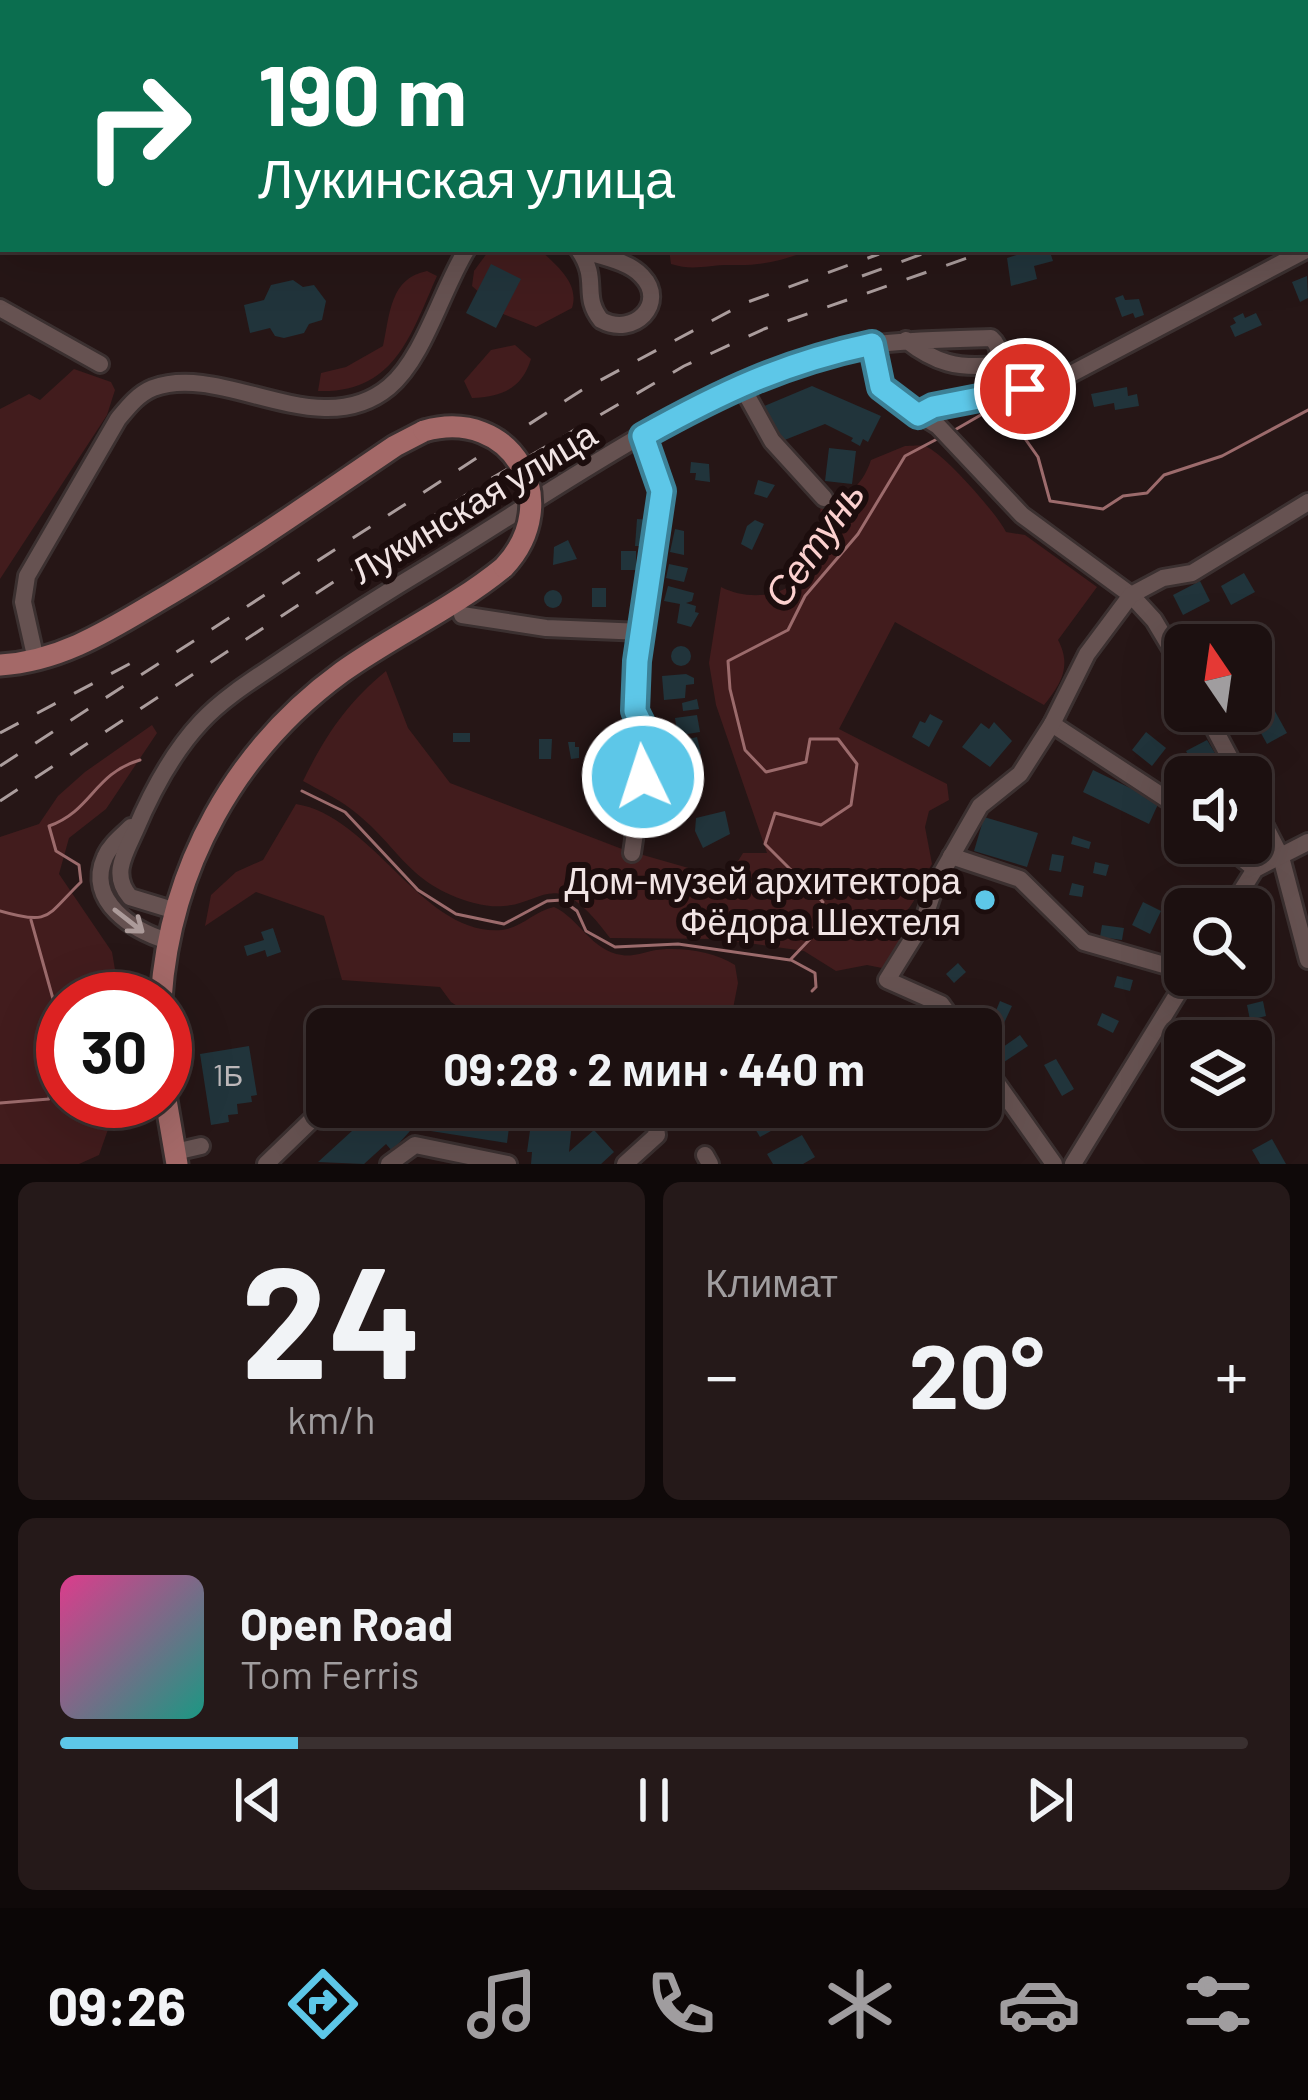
<!DOCTYPE html>
<html lang="ru">
<head>
<meta charset="utf-8">
<style>
  :root { --surface:#1c1010; --page:#251919; --text:#f1f3f6; --muted:#a09d9f; --line:#3a3030; --accent:#5dc7e8 }
  body { margin:0; font-family:Barlow,sans-serif; background:var(--page); color:var(--text); height:100vh; display:flex; flex-direction:column; font-size:45px; white-space:nowrap }
  * { box-sizing:border-box; margin:0 }
  p { font-size:39px; color:var(--muted) }
  .icon { flex:none; width:66px; height:66px; fill:none; stroke:currentColor; stroke-width:2; stroke-linecap:round; stroke-linejoin:round }
  .map { position:relative; height:1164px; overflow:hidden }
  .side { display:flex; flex-direction:column; gap:18px; padding:18px; background:#0f0909; flex:1 }
  .side>* { flex:none }
  .banner { position:absolute; left:0px; top:0px; width:1308px; height:252px; box-shadow:0 12px 48px #0002,0 0 0 3px var(--line); background:#0b6e4f; color:#fff; overflow:hidden }
  .needle { width:78px; rotate:347deg }
  .fabs { position:absolute; left:1164px; top:624px; display:grid; gap:24px }
  .fabs a { display:grid; place-items:center; width:108px; height:108px; border-radius:18px; background:var(--surface); box-shadow:0 12px 48px #0002,0 0 0 3px var(--line); font-size:60px }
  .speed { position:absolute; left:36px; top:972px; display:flex; gap:24px; font-size:60px; font-weight:700; text-align:center }
  .speed>* { display:grid; place-content:center; width:156px; height:156px; border-radius:50%; background:var(--surface); box-shadow:0 12px 48px #0002,0 0 0 3px var(--line); line-height:1 }
  .speed .limit { border:18px solid #d22; background:#fff; color:#111 }
  .pin { position:absolute; display:grid; place-items:center; width:102px; height:102px; color:#fff; margin:-51px; border:6px solid #fff; border-radius:50%; box-shadow:0 3px 12px #0007 }
  .me { position:absolute; width:132px; margin:-66px; rotate:356deg; stroke-linejoin:round; filter:drop-shadow(0 0 9px #0008) }
  .turn { display:flex; align-items:center; gap:42px; height:252px; padding:0 60px; font-size:54px }
  .turn .icon { width:156px; height:156px; stroke-width:2.5 }
  .turn b { display:block; font-size:84px; line-height:102px }
  .big { font-size:90px; font-weight:700; line-height:1.1 }
  .side .widget { flex:1; display:flex; flex-direction:column; justify-content:center; gap:18px; min-width:0; padding:0 42px; border-radius:18px; background:var(--page) }
  .side .dial { align-items:center; gap:0 }
  .dial b { font-size:156px; line-height:1 }
  .song { display:flex; align-items:center; gap:36px }
  .cover { width:144px; height:144px; border-radius:18px; background:linear-gradient(135deg,hsl(330 70% 55%),hsl(170 70% 35%)) }
  .played { height:12px; border-radius:6px; background:linear-gradient(90deg,var(--accent) 20%,var(--line) 20%) }
  .keys { display:flex; justify-content:space-around; direction:ltr }
  .heat { display:flex; justify-content:space-between; align-items:center; font-size:66px; direction:ltr }
  .side .tiles { flex:1; display:grid; gap:18px; grid-template-columns:1fr 1fr }
  .widget:last-child { grid-column:span 2 }
  .trip { position:absolute; left:306px; top:1008px; width:696px; height:120px; border-radius:18px; background:var(--surface); box-shadow:0 12px 48px #0002,0 0 0 3px var(--line); font-weight:700; line-height:120px; text-align:center }
  .tabs { display:flex; height:192px; justify-content:space-around; align-items:center; background:#0b0606; color:var(--muted) }
  .tabs .icon { width:84px; height:84px }
  .tabs .current { color:var(--accent) }
  .tabs b { font-size:54px; color:var(--text) }
  .map>svg:first-child { display:block }
  .green { fill:#421c1d }
  .lines { fill:none; stroke-linecap:round; stroke-linejoin:round }
  .stream { stroke:#9c6b6c; stroke-width:3 }
  .building { fill:#21343b }
  .minor-casing { stroke:#3b3030; stroke-width:22 }
  .major-casing { stroke:#3b3030; stroke-width:27 }
  .minor { stroke:#665251; stroke-width:16 }
  .major { stroke:#a46968; stroke-width:21 }
  .rail { stroke:#ab9d9d; stroke-width:3; stroke-dasharray:21 21; stroke-linecap:butt }
  .major-bridge-casing { stroke:#3b3030; stroke-width:27; stroke-linecap:butt }
  .major-bridge { stroke:#a46968; stroke-width:21 }
  .oneway { stroke:#ac9b9a }
  .route-casing { stroke:#3c8197; stroke-width:30 }
  .route { stroke:#5dc7e8; stroke-width:21 }
  .poi-dot { fill:#5dc7e8; stroke:#1c0d0d; stroke-width:4.5 }
  .labels { text-anchor:middle; dominant-baseline:central; stroke-width:12; stroke-linejoin:round; paint-order:stroke }
  .number-label { font-size:30px; fill:#bdb8ba }
  .street-label { font-size:36px; fill:#f1e4e4; stroke:#1c0d0d }
  .poi-label { font-size:36px; fill:#f1e4e4; stroke:#1c0d0d; text-anchor:end }
  .water-label { font-size:39px; font-style:italic; fill:#fcd1cf; stroke:#1c0d0d }
</style>
</head>
<body>
<div class="map">
<svg width="1308" height="1164" viewBox="0 0 1308 1164">
  <rect width="100%" height="100%" fill="#261616"/>
  <g class="green">
    <path d="M947 0H1176L946 3Z"/>
    <path d="M490 249H539C556 265 580 283 572 308L536 327 503 314 472 286 474 271Z"/>
    <path d="M669 249H813C780 261 764 266 729 265 707 265 693 271 671 264Z"/>
    <path d="M427 271 437 276C411 334 395 394 318 391L321 373 346 367 383 346C390 314 390 278 427 271Z"/>
    <path d="M515 345 531 359C522 389 501 397 472 398L464 381 491 350Z"/>
    <path d="M74 369 111 382 115 390 107 415 0 579V409L29 394 40 400Z"/>
    <path d="M905 446C909 446 922 445 925 446 943 452 998 515 1006 532L1025 535 1097 587 1058 640C1072 666 1061 684 1044 705L895 622 839 729 947 784 949 800 929 811 925 827 932 864C921 881 919 897 906 912L905 933 882 968 867 965 836 971 804 951 719 939 610 938C545 850 544 922 474 903 406 884 400 846 351 809 337 798 319 790 303 781 325 736 347 703 386 671L408 728 450 783 622 849 727 879 743 853H767L716 705 709 663 721 587C756 605 810 594 809 548L822 534 820 504C848 494 861 489 871 460Z"/>
    <path d="M152 725 157 733 106 809 69 838 59 874 112 952 120 999H63V1101H118L99 1155 79 1164H0V837L39 824 58 796 85 772Z"/>
    <path d="M296 804C373 816 423 937 502 930 521 928 535 911 554 907 579 918 591 951 622 955 631 957 642 953 651 951 677 946 713 951 735 965L738 983 729 1029H580L546 1018 468 1013 451 1002 440 987 342 980 324 916 256 892 205 926 211 895 236 872 263 860Z"/>
  </g>
  <g class="lines">
    <g class="stream">
      <path d="M953 431 986 412 1009 416 1038 457 1050 501 1103 509 1123 496 1147 493 1164 475 1222 456 1308 410"/>
      <path d="M302 791 345 812 418 890 456 914 504 924 547 901 562 900 577 911 586 931 615 947 678 944 790 960 810 939 823 902 765 844 775 813 821 825 851 805 857 764 838 739H810L806 762 766 772 745 750 730 689 728 661 788 630 805 596 858 534 905 456 939 438"/>
      <path d="M0 911C51 926 46 916 81 882L79 865 56 851 49 826C93 810 93 774 140 760"/>
      <path d="M791 960 815 973 816 987 812 991"/>
      <path d="M0 1103 49 1099 55 1006 31 920"/>
    </g>
  </g>
  <g class="building">
    <path d="M1036 249H1049L1053 261 1034 266 1037 279 1011 286 1007 258Z"/>
    <path d="M491 264 521 279 496 328 466 313Z"/>
    <path d="M1307 276 1308 298 1300 302 1292 282Z"/>
    <path d="M293 280 303 287 314 285 326 301 322 320 309 324 304 333 284 338 275 336 270 328 250 333 244 305 264 300 271 285Z"/>
    <path d="M1123 295 1125 300 1139 299 1144 315 1135 318 1133 313 1122 317 1115 298Z"/>
    <path d="M1243 313 1245 318 1256 313 1262 325 1235 337 1230 326 1236 323 1233 318Z"/>
    <path d="M812 386 881 416 868 442 863 439 860 446 851 441 853 438 825 424 777 443 762 407Z"/>
    <path d="M1127 387 1128 396 1137 394 1139 406 1115 410 1114 403 1094 407 1091 394Z"/>
    <path d="M829 448 856 451 852 484 825 481Z"/>
    <path d="M691 462 709 464 710 482 695 480 696 473H690Z"/>
    <path d="M758 480 775 485 767 498 754 494Z"/>
    <path d="M637 519 651 520 649 546H635Z"/>
    <path d="M755 520 764 524 752 550 741 544 747 526Z"/>
    <path d="M675 529 684 531V555L670 552Z"/>
    <path d="M568 540 577 559 553 565 554 547Z"/>
    <rect x="621" y="551" width="15" height="19"/>
    <path d="M669 564 688 568 684 582 666 578Z"/>
    <path d="M1244 573 1255 592 1231 605 1221 586Z"/>
    <path d="M1200 581 1210 601 1183 615 1173 595Z"/>
    <path d="M668 586 694 593 692 601 686 603 696 606 695 612 699 613 691 627 677 623 680 604 664 601Z"/>
    <rect x="592" y="588" width="14" height="19"/>
    <circle cx="553" cy="599" r="9"/>
    <circle cx="681" cy="656" r="10"/>
    <path d="M641 668 650 669 649 701 639 700Z"/>
    <path d="M1263 673 1271 690 1251 700V678Z"/>
    <path d="M686 674 694 678V684L686 685 685 698 664 700 662 676Z"/>
    <path d="M697 699 699 709 683 711 682 703Z"/>
    <path d="M1271 704 1287 733 1267 744 1251 715Z"/>
    <path d="M930 714 943 721 929 747 912 737 920 721 925 723Z"/>
    <path d="M697 715 700 732 681 735 677 731 675 718Z"/>
    <path d="M994 722 1012 741 990 767 962 747 981 723 989 729Z"/>
    <path d="M1146 732 1166 748 1152 766 1132 750Z"/>
    <rect x="453" y="733" width="17" height="9"/>
    <path d="M697 737 701 754 676 759 672 743Z"/>
    <path d="M539 739H552L551 759H539Z"/>
    <path d="M1207 740 1215 753 1194 765 1186 751Z"/>
    <path d="M568 742H575V747H579V758L571 759Z"/>
    <path d="M629 747 645 748 644 771 627 770Z"/>
    <path d="M587 769 616 772 615 780 610 779V786L586 784Z"/>
    <path d="M669 770 676 784 662 790 655 776Z"/>
    <path d="M1093 770 1159 802 1149 824 1083 792Z"/>
    <path d="M685 801 688 811 676 815 673 805Z"/>
    <path d="M725 811 730 834 703 848 695 831 696 818Z"/>
    <path d="M984 817 1038 833 1027 867 974 851Z"/>
    <path d="M1073 836 1091 842 1089 849 1071 844Z"/>
    <path d="M1052 854 1064 856 1061 872 1049 870Z"/>
    <path d="M1095 862 1109 865 1106 876 1093 873Z"/>
    <path d="M1072 883 1084 886 1082 897 1069 895Z"/>
    <path d="M1143 902 1161 911 1150 934 1132 925Z"/>
    <path d="M1102 925 1124 928 1122 940 1100 937Z"/>
    <path d="M273 928 281 952 267 957 265 950 247 956 244 946 264 940 261 932Z"/>
    <path d="M958 963 966 972 954 983 946 974Z"/>
    <path d="M1117 976 1133 980 1130 991 1114 987Z"/>
    <path d="M1000 1001 1012 1006 1004 1023 993 1018Z"/>
    <path d="M1263 1001 1266 1016 1250 1020 1247 1005Z"/>
    <path d="M866 1011 869 1022 857 1025 854 1015Z"/>
    <path d="M1102 1013 1119 1021 1113 1033 1097 1025Z"/>
    <path d="M1020 1035 1028 1046 1001 1064 993 1054Z"/>
    <path d="M249 1046 257 1095 251 1096 252 1102 237 1104 238 1114 228 1115 229 1122 211 1125 200 1054Z"/>
    <path d="M1056 1059 1074 1089 1062 1096 1044 1065Z"/>
    <path d="M398 1107H472L511 1112 507 1143 418 1129 410 1131 392 1151 386 1144 364 1164 318 1162 364 1120 373 1129Z"/>
    <path d="M754 1107H778L787 1122 760 1137 745 1112Z"/>
    <path d="M966 1109 977 1121 969 1129 958 1116Z"/>
    <path d="M532 1116 572 1123 569 1152 594 1130 614 1152 601 1164H531L532 1152H527Z"/>
    <path d="M802 1135 815 1157 803 1164H773L767 1154Z"/>
    <path d="M1272 1139 1286 1164H1260L1252 1150Z"/>
  </g>
  <g class="lines">
    <g class="minor-casing">
      <g id="minor">
        <path d="M592 3 594 0"/>
        <path d="M1195 3 1196 0"/>
        <path d="M578 249C597 256 628 260 642 276 668 303 634 338 601 320 581 295 600 281 579 250"/>
        <path d="M0 308 100 364"/>
        <path d="M872 344 878 379 887 394 938 426 1022 515 1131 595 1154 620 1185 672"/>
        <path d="M741 385 772 441 824 498"/>
        <path d="M918 415 933 407 1052 384 1308 249"/>
        <path d="M462 615 546 628 643 632"/>
        <path d="M36 660 23 602 27 576 118 419C128 407 138 394 153 388 224 362 319 445 389 387 424 358 442 289 467 249"/>
        <path d="M1205 711 1240 777"/>
        <path d="M1052 724 1185 811"/>
        <path d="M1251 799 1281 857 1308 960"/>
        <path d="M131 827C122 836 110 845 105 857 85 901 134 931 168 941"/>
        <path d="M1223 843 1255 869"/>
        <path d="M632 853 649 739 635 711 637 661 662 491 643 437"/>
        <path d="M951 856 1020 879 1084 942 1185 971"/>
        <path d="M1230 909 1255 869 1308 842"/>
        <path d="M176 911 130 897C111 875 124 855 135 831 151 793 173 752 201 722 225 696 259 676 288 656 336 624 385 593 435 563 550 493 665 410 793 363 856 340 924 340 991 338 1000 346 1000 354 995 365 958 369 935 363 906 340"/>
        <path d="M959 1029 941 1004 887 980 923 922 936 883 980 806 1020 774 1052 724 1087 654 1131 595 1163 578 1192 573 1308 502"/>
        <path d="M981 1061 1054 1164"/>
        <path d="M175 1152 201 1146"/>
        <path d="M705 1155 710 1164"/>
        <path d="M266 1164 327 1105"/>
        <path d="M389 1164 415 1145 508 1164"/>
        <path d="M625 1164 657 1135 653 1107"/>
        <path d="M1073 1164 1189 975"/>
      </g>
    </g>
    <g class="major-casing">
      <g id="major">
        <path d="M0 665C65 661 115 626 170 594 247 548 321 496 395 446L424 431"/>
        <path d="M161 999C170 867 235 750 342 672 394 635 454 608 504 567"/>
        <path d="M165 1094 177 1164"/>
      </g>
    </g>
    <use href="#minor" class="minor"/>
    <use href="#major" class="major"/>
    <g class="rail">
      <path d="M1305 91 1308 90"/>
      <path d="M1305 126 1308 125"/>
      <path d="M1305 147 1308 146"/>
      <path d="M862 276 936 249"/>
      <path d="M0 733 133 662"/>
      <path d="M0 766 582 390 745 303 879 254"/>
      <path d="M0 801 487 481 684 366 764 329 993 249"/>
    </g>
    <g class="major-bridge-casing">
      <path id="major-bridge" d="M424 431C512 406 566 501 504 567"/>
    </g>
    <use href="#major-bridge" class="major-bridge"/>
  </g>
  <defs><path id="oneway-shaft" d="M-6 0H5M1.5-3L5.5 0L1.5 3" fill="none" stroke-width="1.6" stroke-linecap="round" stroke-linejoin="round" transform="scale(3)"/></defs>
  <use class="oneway" href="#oneway-shaft" transform="translate(129 921) rotate(38)"/>
  <g class="lines">
    <g class="route-casing">
      <path id="route" d="M643 777 649 739 635 711 637 661 662 491 643 436C722 392 783 363 872 344L881 387 918 415 933 407 1025 389"/>
    </g>
    <use href="#route" class="route"/>
  </g>
  <circle class="poi-dot" cx="985" cy="900" r="12"/>
  <g class="labels">
    <g class="number-label">
      <text x="228" y="1074">1Б</text>
    </g>
    <g class="street-label">
      <text transform="translate(473 501) rotate(-31)">Лукинская улица</text>
    </g>
    <g class="poi-label">
      <text x="961" y="879">Дом-музей архитектора<tspan x="961" dy="41">Фёдора Шехтеля</tspan></text>
    </g>
    <g class="water-label">
      <text transform="translate(813 543) rotate(-55)">Сетунь</text>
    </g>
  </g>
</svg>
<div class="fabs">
<a><svg class="needle" viewBox="-14 -14 28 28"><path d="M0-13l5 13h-10z" fill="#e53935"/><path d="M0 13l5-13h-10z" fill="#a09d9f"/></svg></a>
<a><svg class="icon" aria-label="sound" viewBox="0 0 24 24"><path d="M4 9h4l5-4v14l-5-4H4zM17 9q2 3 0 6"/></svg></a>
<a><svg class="icon" aria-label="search" viewBox="0 0 24 24"><circle cx="10" cy="10" r="6"/><path d="M15 15l6 6"/></svg></a>
<a><svg class="icon" aria-label="layers" viewBox="0 0 24 24"><path d="M12 4l9 5-9 5-9-5zM3 14l9 5 9-5"/></svg></a>
</div>
<div class="speed"><div class="limit">30</div></div>
<div class="pin" style="left:1025px;top:389px;background:#d93025"><svg class="icon" aria-label="arrive" viewBox="0 0 24 24"><path d="M6 21V4h12l-3 4 3 4H6"/></svg></div>
<svg class="me" style="left:643px;top:777px" viewBox="-20 -20 40 40"><circle r="17" fill="#5dc7e8" stroke="#fff" stroke-width="3"/><path d="M0-11L8 9 0 5-8 9z" fill="#fff"/></svg>
<div class="trip">09:28 · 2 мин · 440 m</div>
<div class="banner">
<div class="turn"><svg class="icon" aria-label="right" viewBox="0 0 24 24"><path d="M7 20v-9h11M14 6l5 5-5 5"/></svg><div><b>190 m</b>Лукинская улица</div></div>
</div>
</div>
<section class="side">
<div class="tiles">
<div class="widget dial"><b>24</b><p>km/h</p></div>
<div class="widget"><p>Климат</p>
<div class="heat"><a>−</a><b class="big">20°</b><a>+</a></div>
</div>
<div class="widget">
<div class="song"><i class="cover"></i><div><b>Open Road</b><p>Tom Ferris</p></div></div>
<div class="played"></div>
<div class="keys"><svg class="icon" aria-label="previous" viewBox="0 0 24 24"><path d="M18 5L8 12l10 7zM5 5v14"/></svg><svg class="icon" aria-label="pause" viewBox="0 0 24 24"><path d="M8 5v14M16 5v14"/></svg><svg class="icon" aria-label="next" viewBox="0 0 24 24"><path d="M6 5l10 7-10 7zM19 5v14"/></svg></div>
</div>
</div>
</section>
<nav class="tabs">
<b>09:26</b>
<svg class="icon current" aria-label="directions" viewBox="0 0 24 24"><path d="M12 3l9 9-9 9-9-9zM9 14v-3h6M13 9l2 2-2 2"/></svg>
<svg class="icon" aria-label="music" viewBox="0 0 24 24"><path d="M9 18V5l10-2v13"/><circle cx="6" cy="18" r="3"/><circle cx="16" cy="16" r="3"/></svg>
<svg class="icon" aria-label="phone" viewBox="0 0 24 24"><path d="M5 4h4l2 5-3 2q2 4 5 5l2-3 5 2v4C11 20 4 13 5 4z"/></svg>
<svg class="icon" aria-label="climate" viewBox="0 0 24 24"><path d="M12 3v18M4 7l16 10M4 17L20 7"/></svg>
<svg class="icon" aria-label="car" viewBox="0 0 24 24"><path d="M5 17H2v-5l4-1 3-4h7l3 4 3 1v5h-3M9 17h6M6 11h13"/><circle cx="7" cy="17" r="2"/><circle cx="17" cy="17" r="2"/></svg>
<svg class="icon" aria-label="filters" viewBox="0 0 24 24"><path d="M4 7h16M4 17h16"/><circle cx="9" cy="7" r="2"/><circle cx="15" cy="17" r="2"/></svg>
</nav>
</body>
</html>
